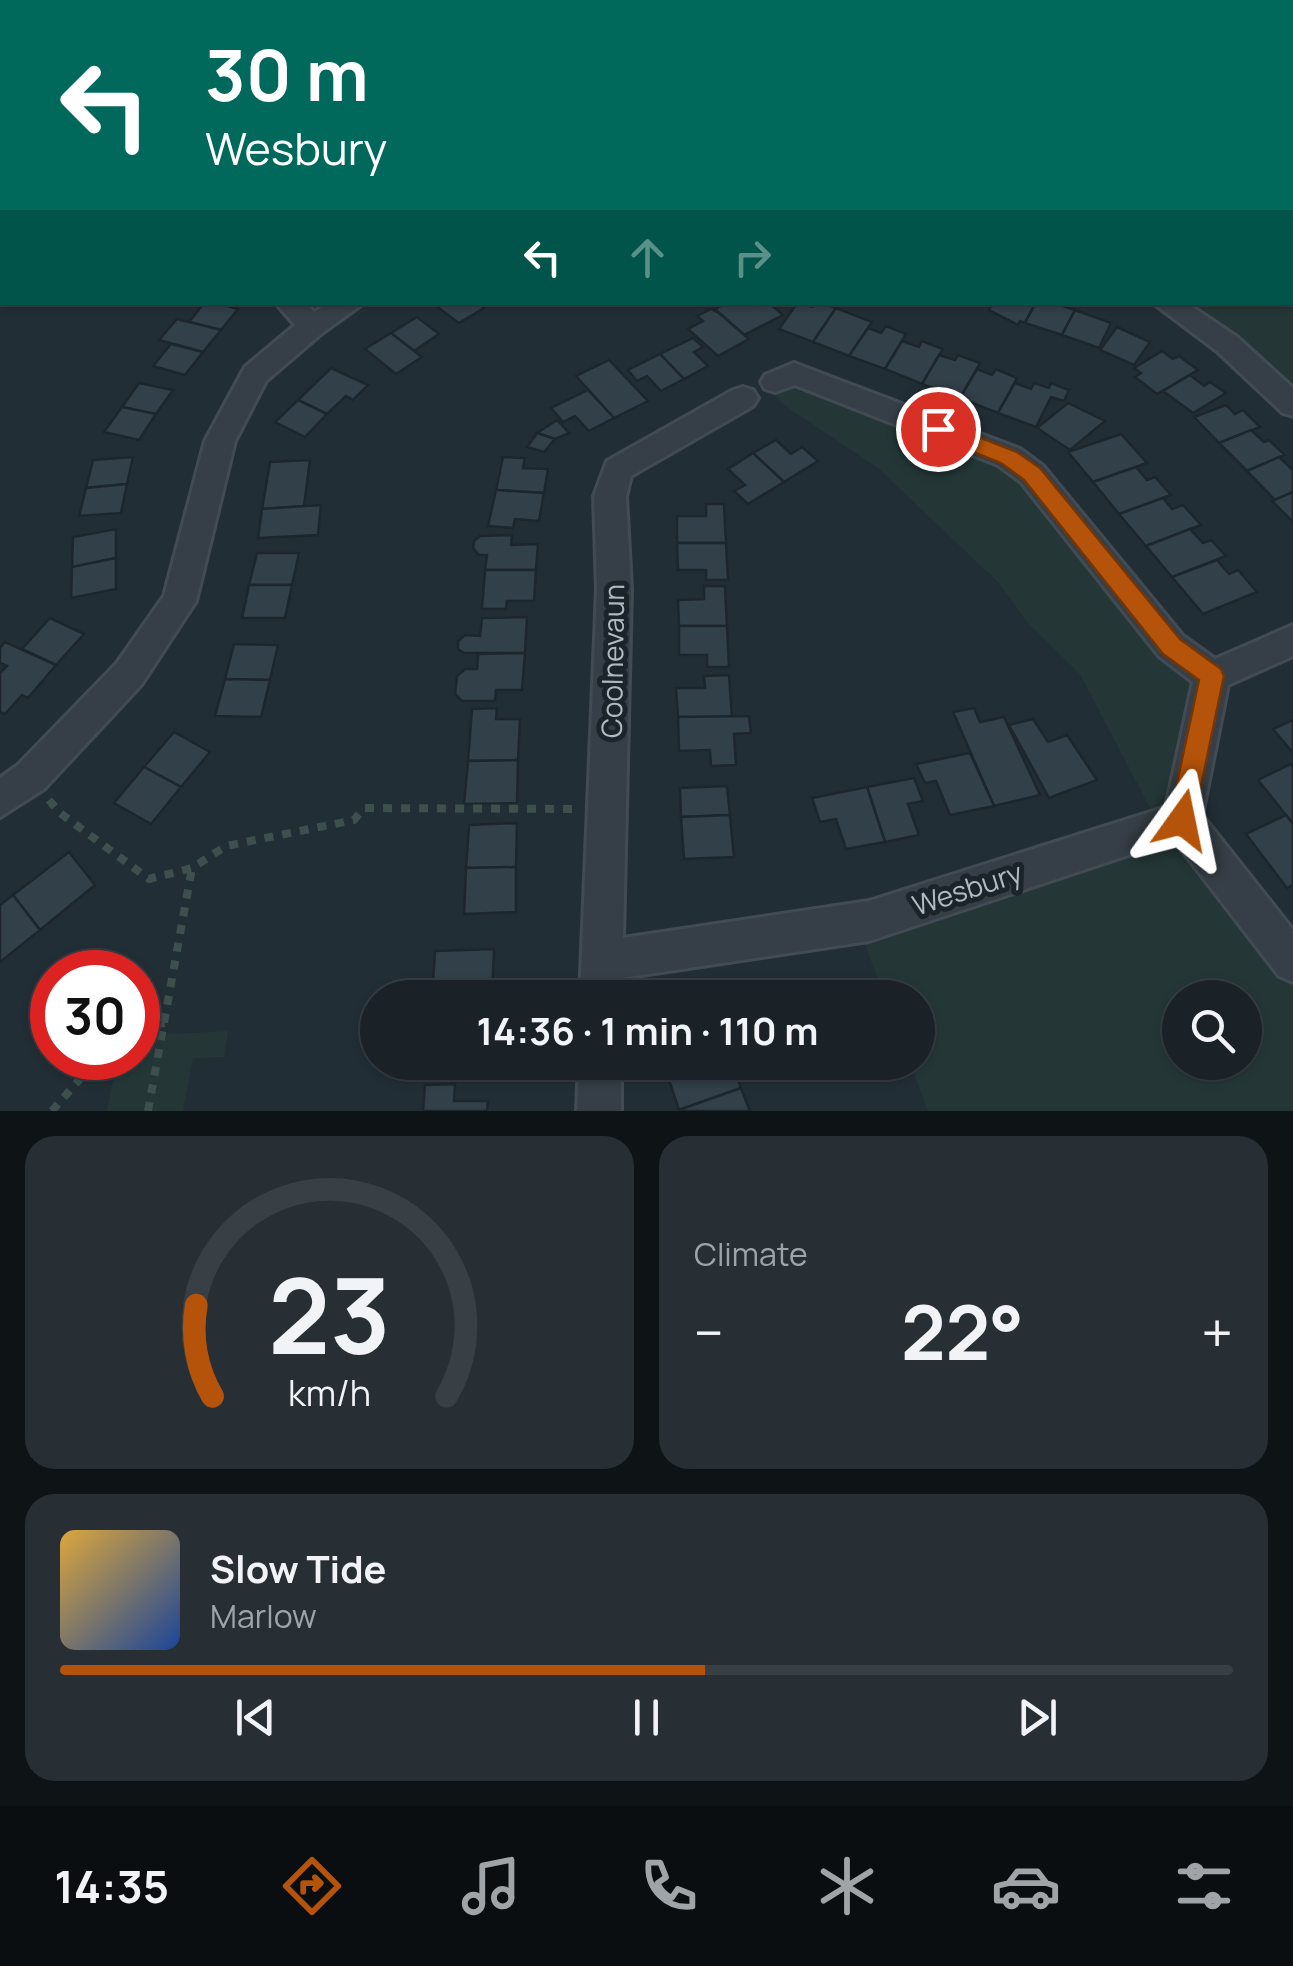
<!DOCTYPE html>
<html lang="en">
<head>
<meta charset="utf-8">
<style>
  :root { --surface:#1a2228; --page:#272f34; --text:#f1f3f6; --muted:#9fa4a8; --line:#383f45; --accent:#b45309 }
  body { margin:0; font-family:Manrope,sans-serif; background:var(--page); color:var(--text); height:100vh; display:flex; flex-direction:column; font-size:38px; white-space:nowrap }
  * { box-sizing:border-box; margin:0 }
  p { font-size:32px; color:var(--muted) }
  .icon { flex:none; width:55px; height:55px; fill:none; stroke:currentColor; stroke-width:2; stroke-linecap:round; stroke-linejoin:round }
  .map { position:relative; height:1111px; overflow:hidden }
  .sheet { display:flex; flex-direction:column; gap:25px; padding:25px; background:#0e1316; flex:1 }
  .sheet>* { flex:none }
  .top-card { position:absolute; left:0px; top:0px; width:1295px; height:305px; box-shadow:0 2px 8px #0004,0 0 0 2px var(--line); background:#00695c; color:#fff; overflow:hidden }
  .controls { position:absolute; left:1162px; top:980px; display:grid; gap:20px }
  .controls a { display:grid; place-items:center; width:100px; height:100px; border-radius:50%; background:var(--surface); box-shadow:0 2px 8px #0004,0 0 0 2px var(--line); font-size:50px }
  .speed { position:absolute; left:30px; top:950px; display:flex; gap:20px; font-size:50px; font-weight:700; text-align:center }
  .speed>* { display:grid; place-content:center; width:130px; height:130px; border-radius:50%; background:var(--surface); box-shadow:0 2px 8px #0004,0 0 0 2px var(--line); line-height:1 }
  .speed .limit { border:15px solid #d22; background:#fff; color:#111 }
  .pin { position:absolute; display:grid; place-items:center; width:85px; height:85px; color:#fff; margin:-42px; border:5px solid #fff; border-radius:50%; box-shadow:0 2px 10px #0007 }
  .me { position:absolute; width:110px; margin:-55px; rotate:12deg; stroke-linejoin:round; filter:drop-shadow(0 0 8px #0008) }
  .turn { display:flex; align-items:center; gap:35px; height:210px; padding:0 40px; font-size:45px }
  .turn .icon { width:130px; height:130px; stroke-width:2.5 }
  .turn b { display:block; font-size:70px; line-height:85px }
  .lanes { display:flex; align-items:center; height:95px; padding:0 40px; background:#0003; justify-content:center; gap:50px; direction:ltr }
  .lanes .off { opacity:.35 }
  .big { font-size:75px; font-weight:700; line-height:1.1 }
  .sheet .tile { flex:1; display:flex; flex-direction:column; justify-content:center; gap:15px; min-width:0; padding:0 35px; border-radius:30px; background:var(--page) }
  .sheet .dial { align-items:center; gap:0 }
  .dial svg { height:260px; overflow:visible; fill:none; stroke:var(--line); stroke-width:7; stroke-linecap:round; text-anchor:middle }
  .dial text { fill:var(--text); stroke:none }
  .song { display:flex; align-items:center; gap:30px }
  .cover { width:120px; height:120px; border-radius:15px; background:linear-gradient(135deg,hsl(40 70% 55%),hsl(220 70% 35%)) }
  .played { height:10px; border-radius:5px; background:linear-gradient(90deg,var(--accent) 55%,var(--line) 55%) }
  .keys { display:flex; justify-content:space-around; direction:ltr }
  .heat { display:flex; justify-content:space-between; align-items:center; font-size:55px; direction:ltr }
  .sheet .tiles { flex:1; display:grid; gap:25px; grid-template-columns:1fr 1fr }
  .tile:last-child { grid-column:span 2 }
  .trip { position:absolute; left:360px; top:980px; width:575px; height:100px; border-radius:50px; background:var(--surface); box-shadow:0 2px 8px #0004,0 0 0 2px var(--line); font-weight:700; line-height:100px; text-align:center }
  .dock { display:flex; height:160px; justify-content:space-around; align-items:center; background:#0a0e10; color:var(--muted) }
  .dock .icon { width:70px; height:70px }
  .dock .current { color:var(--accent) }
  .dock b { font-size:45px; color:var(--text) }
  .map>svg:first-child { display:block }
  .green { fill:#243736; fill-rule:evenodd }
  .building { fill:#32404a; stroke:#1d262d; stroke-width:2.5 }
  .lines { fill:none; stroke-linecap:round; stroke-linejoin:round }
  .lane-casing { stroke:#424b53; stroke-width:4 }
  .street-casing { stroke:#424b53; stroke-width:6 }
  .path { stroke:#3d504e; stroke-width:8; stroke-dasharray:9 9; stroke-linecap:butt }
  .lane { fill:#363f47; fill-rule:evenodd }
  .street { fill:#363f47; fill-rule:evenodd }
  .route { fill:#b45309; stroke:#753606; stroke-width:2.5 }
  .labels { text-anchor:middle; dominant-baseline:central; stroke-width:10; stroke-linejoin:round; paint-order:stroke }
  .street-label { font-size:28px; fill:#b0bac3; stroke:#1b242b }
</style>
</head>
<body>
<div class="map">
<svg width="1293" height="1111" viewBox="0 0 1293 1111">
  <rect width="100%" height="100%" fill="#222e36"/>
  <g class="green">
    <path d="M1293 228V404L1185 314 1192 303 1292 302Z"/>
    <path d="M794 373 1009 457 1212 676 1182 821 1293 962V1111H928L910 1063 918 1062V998L885 997 857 924 1160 827 1080 674 1028 623 998 582 878 468 784 405 771 391ZM1180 998H1245V1062H1180Z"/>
    <path d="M228 1031 224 1057 193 1058 183 1111H107L117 1058H138V1036Z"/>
  </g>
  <g class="building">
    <path d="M205 302H213L238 309 221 330 189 322Z"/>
    <path d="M442 302H477L484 308 459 323 436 306Z"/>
    <path d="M729 302 757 306 768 302 783 315 744 335 715 309Z"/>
    <path d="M798 302 812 307 821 302 836 308 813 342 779 329Z"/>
    <path d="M993 302H1036L1025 323 1020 321 1018 325 989 310Z"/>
    <path d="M1036 302H1051L1075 310 1062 335 1025 323Z"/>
    <path d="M836 308 872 322 849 356 813 342Z"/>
    <path d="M711 309 719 313 749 339 718 356 688 329 703 321 697 316Z"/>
    <path d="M1075 310 1111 323 1099 348 1062 335Z"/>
    <path d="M417 317 439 334 414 351 391 333Z"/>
    <path d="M177 319 221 330 203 352 159 340Z"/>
    <path d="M886 326 906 334 885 369 849 356 868 328 881 333Z"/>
    <path d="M1117 327 1150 342 1134 365 1100 350Z"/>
    <path d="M391 333 422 357 396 374 365 349Z"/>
    <path d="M693 338 703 347 694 352 708 366 684 379 660 354Z"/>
    <path d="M902 341 919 347 922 341 943 349 922 384 885 369Z"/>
    <path d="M171 344 203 352 185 375 153 366Z"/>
    <path d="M1162 351 1173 359 1179 356 1198 370 1157 394 1135 377 1141 373 1134 368Z"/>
    <path d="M660 354 684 379 661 391 647 376 637 381 628 370Z"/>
    <path d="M939 355 955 360 958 355 980 363 960 398 922 384Z"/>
    <path d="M609 360 648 401 614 418 576 376Z"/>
    <path d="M331 368 368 385 353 400 346 396 327 414 298 400Z"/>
    <path d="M977 369 992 375 996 369 1017 378 998 413 960 398Z"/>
    <path d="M1190 375 1204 386 1210 382 1226 393 1193 413 1163 391Z"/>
    <path d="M139 383 173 390 156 414 122 407Z"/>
    <path d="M1015 383 1031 389 1034 383 1049 388 1051 383 1069 390 1064 401 1051 397 1036 427 998 413Z"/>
    <path d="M588 390 614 418 589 431 575 416 563 422 551 408Z"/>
    <path d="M298 400 327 414 305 437 275 422Z"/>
    <path d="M1068 403 1105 421 1070 450 1037 428Z"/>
    <path d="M1226 405 1235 414 1243 410 1260 427 1219 443 1194 417Z"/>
    <path d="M122 407 156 414 139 440 104 432Z"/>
    <path d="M557 420 569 433 555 439 537 433Z"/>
    <path d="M1251 430 1264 442 1269 440 1285 455 1247 471 1219 443Z"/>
    <path d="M537 433 555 439 544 452 527 447Z"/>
    <path d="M1121 434 1147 463 1093 482 1068 452Z"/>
    <path d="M776 440 791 454 802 447 818 461 784 482 753 453Z"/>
    <path d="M753 453 784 482 748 504 734 491 745 485 728 469Z"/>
    <path d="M133 457 127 484 86 488 93 460Z"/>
    <path d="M503 457 525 458 523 468 548 469 544 493 496 490Z"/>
    <path d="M1279 457 1293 470V492L1275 500 1247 471Z"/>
    <path d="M310 460 304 506 262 509 270 462Z"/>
    <path d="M1136 467 1147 480 1155 477 1171 495 1119 514 1093 482Z"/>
    <path d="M127 484 121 513 79 516 86 488Z"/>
    <path d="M496 490 544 493 539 521 515 519 513 528 488 526Z"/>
    <path d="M1293 492V522L1272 501Z"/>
    <path d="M1163 498 1172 509 1183 505 1201 525 1146 546 1119 514Z"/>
    <path d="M706 504H724L726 543H677V516H706Z"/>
    <path d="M321 505 318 535 258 538 262 509Z"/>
    <path d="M116 529V558L72 567 73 537Z"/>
    <path d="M1190 529 1203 543 1211 540 1226 556 1172 577 1146 546Z"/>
    <path d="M512 535 511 545 538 544 536 570H485L487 555H479L473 548 474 541 480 536Z"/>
    <path d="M677 543H726L728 580H706V570H678Z"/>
    <path d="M257 553H299L292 585H249Z"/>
    <path d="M116 558V589L71 598 72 567Z"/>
    <path d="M1217 560 1229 574 1238 570 1257 592 1203 614 1172 577Z"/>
    <path d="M485 570H536L534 601H507L506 609H482Z"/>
    <path d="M249 585H292L285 618H242Z"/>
    <path d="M704 586H725L727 626H679L678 600 704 599Z"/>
    <path d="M527 617 525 653H464L458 649V641L465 635 480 636 482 618Z"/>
    <path d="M50 618 84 634 56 665 22 649Z"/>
    <path d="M679 626H727L729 667H707V655H679Z"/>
    <path d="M5 642 56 665 28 698 22 695 5 714 0 712V673L7 666 0 663V648Z"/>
    <path d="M234 644 278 645 270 680 225 679Z"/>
    <path d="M525 653 522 690H496L495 701H462L455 694 457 676 465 669H477L478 654Z"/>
    <path d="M729 675 732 717H678L676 688H705L704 676Z"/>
    <path d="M225 679 270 680 261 717 215 716Z"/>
    <path d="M497 708 496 719H520L518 760 468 761 472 709Z"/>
    <path d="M974 708 980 722 1004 717 1040 795 994 806 953 712Z"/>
    <path d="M749 716 751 733 734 734 736 765 711 766 710 750 679 751 678 717Z"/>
    <path d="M1033 719 1048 742 1067 735 1097 780 1049 798 1009 725Z"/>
    <path d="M1293 720V753L1273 729Z"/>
    <path d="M174 732 210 752 181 787 144 767Z"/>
    <path d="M970 753 994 806 950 815 936 781 925 783 916 764Z"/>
    <path d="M518 760 517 803 464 804 468 761Z"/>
    <path d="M1291 764 1293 767V824L1258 780Z"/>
    <path d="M144 767 181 787 151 824 114 803Z"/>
    <path d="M914 778 923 801 908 804 919 835 885 842 867 787Z"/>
    <path d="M727 786 730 815 681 817 680 788Z"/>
    <path d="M867 787 885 842 846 849 836 819 820 822 812 798Z"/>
    <path d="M730 815 734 857 684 859 681 817Z"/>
    <path d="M1286 815 1293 824V885L1287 888 1246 834Z"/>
    <path d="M517 823 516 867 466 868 469 825Z"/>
    <path d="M69 852 95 885 40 930 13 895Z"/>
    <path d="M516 867V912L464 914 466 868Z"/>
    <path d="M13 895 40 930 0 962V905Z"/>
    <path d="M494 949 492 998H432L435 951Z"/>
    <path d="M427 1062H489L488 1069 426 1071Z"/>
    <path d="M663 1062H751L734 1068 741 1088 679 1110Z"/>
    <path d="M455 1084 454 1101H488L487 1111H423L425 1085Z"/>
    <path d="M741 1088 750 1111H679V1110Z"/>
  </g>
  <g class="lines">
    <g class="lane-casing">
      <g id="lane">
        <path d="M0 65 2 66V74L0 73Z"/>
        <path d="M2 145V155L0 156V146Z"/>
      </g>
    </g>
    <g class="street-casing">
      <g id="street">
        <path d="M700 0H725L727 2H702Z"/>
        <path d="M1131 0H1157L1159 2H1133Z"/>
        <path d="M275 302H305L314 312 330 302H365L322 333 266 381 235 441 196 601 141 685 44 789 0 817V778L18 765 117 663 164 596 205 441 245 367 295 325Z"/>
        <path d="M1152 302H1185L1237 337 1293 388V416L1283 413 1217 351Z"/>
        <path d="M794 363 1020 449 1043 466 1183 636 1215 659 1293 625V656L1228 685 1202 815 1293 930V982L1279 976 1174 840 869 941 622 978V998H580L597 589 594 496 607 461 733 390 743 387 753 390 758 398 753 406 631 476 626 496 631 589 623 938 869 901 1166 807 1193 682 1159 656 1021 482 998 465 795 385 775 392 765 389 761 382 765 375Z"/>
        <path d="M579 1062H621V1111H577Z"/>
      </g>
    </g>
    <g class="path">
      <path d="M49 800 60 813 149 879 192 868 226 846 354 820 364 808 573 809"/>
      <path d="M138 1026 165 1023"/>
      <path d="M52 1111 98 1058"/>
      <path d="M148 1111 192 868"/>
    </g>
    <use href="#lane" class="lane"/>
    <use href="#street" class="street"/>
  </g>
  <path class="route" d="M938 421 1017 452 1040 468 1180 639 1221 669 1224 676 1192 829 1182 833 1173 829 1169 820 1199 680 1163 654 1024 480 1001 463 930 435 927 429Z"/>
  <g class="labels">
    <g class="street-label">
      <text transform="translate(612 661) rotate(-89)">Coolnevaun</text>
      <text transform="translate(967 888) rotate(-18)">Wesbury</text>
    </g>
  </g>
</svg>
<div class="controls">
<a><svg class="icon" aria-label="search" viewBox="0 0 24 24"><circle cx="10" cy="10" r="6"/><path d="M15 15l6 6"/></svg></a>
</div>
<div class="speed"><div class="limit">30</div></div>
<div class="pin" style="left:938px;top:429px;background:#d93025"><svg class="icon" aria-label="arrive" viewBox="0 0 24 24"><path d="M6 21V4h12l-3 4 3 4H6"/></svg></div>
<svg class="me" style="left:1182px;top:820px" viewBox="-20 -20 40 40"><path d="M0-17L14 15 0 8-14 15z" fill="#b45309" stroke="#fff" stroke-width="4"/></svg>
<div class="trip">14:36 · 1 min · 110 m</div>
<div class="top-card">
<div class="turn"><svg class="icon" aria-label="left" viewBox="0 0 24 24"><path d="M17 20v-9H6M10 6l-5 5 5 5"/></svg><div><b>30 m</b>Wesbury</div></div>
<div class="lanes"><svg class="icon" aria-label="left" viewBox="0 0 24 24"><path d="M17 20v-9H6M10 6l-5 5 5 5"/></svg><svg class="icon off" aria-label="ahead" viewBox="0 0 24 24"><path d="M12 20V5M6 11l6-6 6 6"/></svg><svg class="icon off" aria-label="right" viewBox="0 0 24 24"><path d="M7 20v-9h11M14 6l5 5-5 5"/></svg></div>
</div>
</div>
<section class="sheet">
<div class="tiles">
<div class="tile dial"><svg viewBox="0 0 100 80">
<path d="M14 69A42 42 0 1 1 86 69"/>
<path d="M14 69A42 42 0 0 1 9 41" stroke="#b45309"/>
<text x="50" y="56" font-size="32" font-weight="700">23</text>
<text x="50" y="72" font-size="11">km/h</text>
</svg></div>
<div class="tile"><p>Climate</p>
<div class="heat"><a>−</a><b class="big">22°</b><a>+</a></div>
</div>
<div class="tile">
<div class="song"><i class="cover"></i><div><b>Slow Tide</b><p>Marlow</p></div></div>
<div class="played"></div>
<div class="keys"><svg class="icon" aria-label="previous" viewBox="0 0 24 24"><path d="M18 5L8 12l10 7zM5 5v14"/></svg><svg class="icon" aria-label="pause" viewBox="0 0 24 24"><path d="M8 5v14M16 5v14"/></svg><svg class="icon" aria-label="next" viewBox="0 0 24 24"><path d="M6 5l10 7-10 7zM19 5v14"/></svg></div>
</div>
</div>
</section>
<nav class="dock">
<b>14:35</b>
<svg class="icon current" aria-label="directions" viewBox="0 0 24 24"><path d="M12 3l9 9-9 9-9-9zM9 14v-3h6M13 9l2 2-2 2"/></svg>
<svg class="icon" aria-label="music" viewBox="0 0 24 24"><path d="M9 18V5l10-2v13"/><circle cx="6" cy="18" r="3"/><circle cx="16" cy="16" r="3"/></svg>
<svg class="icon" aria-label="phone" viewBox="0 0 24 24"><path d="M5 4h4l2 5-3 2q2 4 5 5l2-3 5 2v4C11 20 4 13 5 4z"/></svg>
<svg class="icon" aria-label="climate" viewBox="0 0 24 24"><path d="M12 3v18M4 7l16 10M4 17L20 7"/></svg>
<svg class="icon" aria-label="car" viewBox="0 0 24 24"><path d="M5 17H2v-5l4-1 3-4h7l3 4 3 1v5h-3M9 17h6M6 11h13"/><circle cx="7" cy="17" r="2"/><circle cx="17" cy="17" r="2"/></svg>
<svg class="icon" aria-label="filters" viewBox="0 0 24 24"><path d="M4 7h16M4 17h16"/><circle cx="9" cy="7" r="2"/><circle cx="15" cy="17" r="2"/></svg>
</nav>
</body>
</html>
